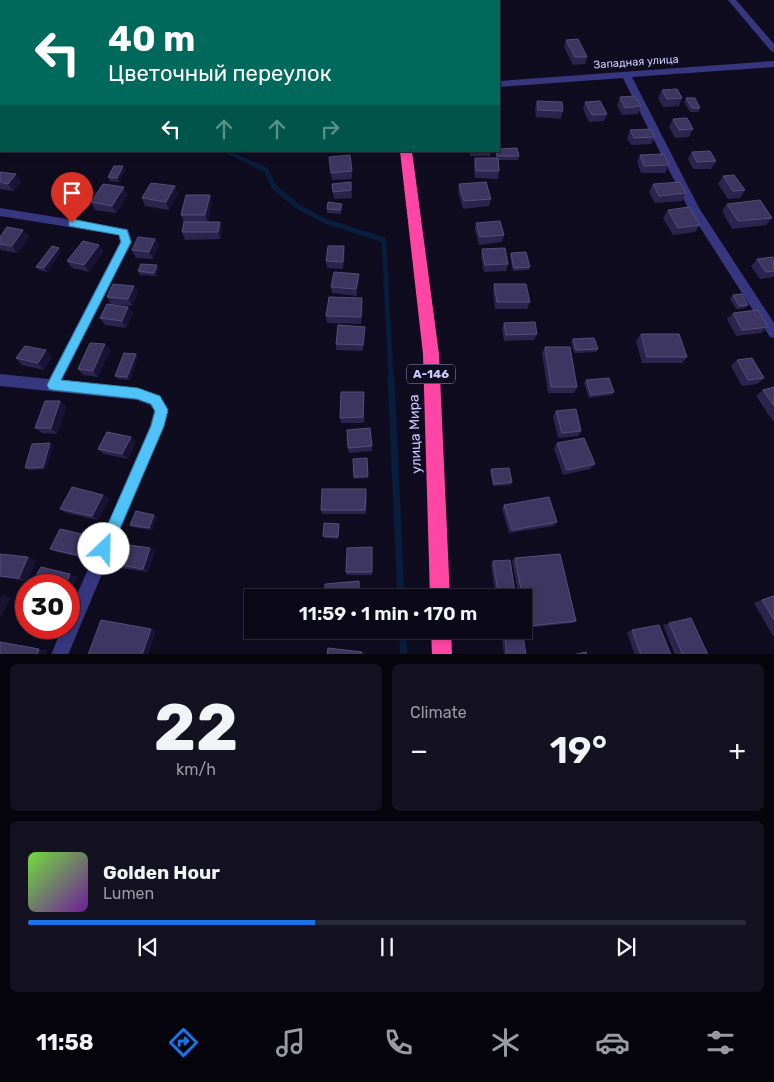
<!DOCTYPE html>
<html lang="en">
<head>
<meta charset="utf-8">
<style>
  :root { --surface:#0b0918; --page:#141221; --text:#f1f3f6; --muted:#9a9aa2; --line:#2b2a37; --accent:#1a73e8 }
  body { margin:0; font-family:Rubik,sans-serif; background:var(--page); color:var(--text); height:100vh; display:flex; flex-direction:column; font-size:19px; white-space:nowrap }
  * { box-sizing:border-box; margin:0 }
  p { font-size:16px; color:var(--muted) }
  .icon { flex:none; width:28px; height:28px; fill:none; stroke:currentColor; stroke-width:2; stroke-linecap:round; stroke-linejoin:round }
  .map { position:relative; height:654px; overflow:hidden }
  .details { display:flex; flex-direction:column; gap:10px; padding:10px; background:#06050d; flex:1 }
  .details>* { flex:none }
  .guide { position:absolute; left:0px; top:0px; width:500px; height:152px; box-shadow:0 2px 8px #0003,0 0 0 1px var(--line); background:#00695c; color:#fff; overflow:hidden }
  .speed { position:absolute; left:15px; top:574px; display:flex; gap:10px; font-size:25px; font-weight:700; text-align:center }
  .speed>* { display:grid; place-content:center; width:65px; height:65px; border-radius:50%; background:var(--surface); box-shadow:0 2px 8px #0003,0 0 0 1px var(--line); line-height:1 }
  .speed .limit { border:8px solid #d22; background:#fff; color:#111 }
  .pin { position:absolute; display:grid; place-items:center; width:42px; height:42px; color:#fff; margin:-51px -21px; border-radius:50% 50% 50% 0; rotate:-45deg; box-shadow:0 0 5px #0007 }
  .pin .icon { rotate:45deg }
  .me { position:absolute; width:55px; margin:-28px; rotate:24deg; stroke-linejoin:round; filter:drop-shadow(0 0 4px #0008) }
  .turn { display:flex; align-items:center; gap:18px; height:105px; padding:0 25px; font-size:22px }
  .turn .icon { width:65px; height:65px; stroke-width:2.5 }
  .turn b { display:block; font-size:35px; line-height:42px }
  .lanes { display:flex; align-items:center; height:48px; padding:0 25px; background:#0003; justify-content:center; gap:25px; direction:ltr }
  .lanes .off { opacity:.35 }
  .big { font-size:38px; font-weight:600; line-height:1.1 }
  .details .card { flex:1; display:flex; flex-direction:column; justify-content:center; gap:8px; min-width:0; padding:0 18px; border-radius:8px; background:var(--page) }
  .details .dial { align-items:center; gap:0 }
  .dial b { font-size:65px; line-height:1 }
  .song { display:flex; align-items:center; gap:15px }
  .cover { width:60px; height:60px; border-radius:8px; background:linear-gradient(135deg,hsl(100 70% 55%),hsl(280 70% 35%)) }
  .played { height:5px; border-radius:2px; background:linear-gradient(90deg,var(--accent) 40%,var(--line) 40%) }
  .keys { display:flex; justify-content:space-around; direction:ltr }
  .heat { display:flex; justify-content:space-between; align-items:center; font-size:28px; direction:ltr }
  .details .tiles { flex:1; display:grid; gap:10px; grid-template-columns:1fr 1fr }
  .card:last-child { grid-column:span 2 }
  .trip { position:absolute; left:244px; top:589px; width:288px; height:50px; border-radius:0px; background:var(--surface); box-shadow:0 2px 8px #0003,0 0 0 1px var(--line); font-weight:600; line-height:50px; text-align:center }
  .dock { display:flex; height:80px; justify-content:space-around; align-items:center; background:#04040a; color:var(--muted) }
  .dock .icon { width:35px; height:35px }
  .dock .on { color:var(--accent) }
  .dock b { font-size:22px; color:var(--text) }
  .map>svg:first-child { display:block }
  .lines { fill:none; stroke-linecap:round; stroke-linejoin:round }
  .stream-far2 { stroke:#091d3d; stroke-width:4 }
  .stream-far1 { stroke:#091d3d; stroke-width:5 }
  .stream { stroke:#091d3d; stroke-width:7 }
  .minor { fill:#37377f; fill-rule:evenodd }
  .highway { fill:#ff46a5; fill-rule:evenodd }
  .wall { fill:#2b254e }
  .shaded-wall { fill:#191334 }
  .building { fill:#3d3661; stroke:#544e7a }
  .route { fill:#4fc3f7; stroke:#337fa1 }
  .labels { text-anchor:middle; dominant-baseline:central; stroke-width:5; stroke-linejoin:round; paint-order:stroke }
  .far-street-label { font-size:11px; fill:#cfcbff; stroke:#0f0c20 }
  .shield { fill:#0f0c20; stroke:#9592bc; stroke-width:1 }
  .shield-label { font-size:12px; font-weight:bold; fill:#cfcbff }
  .street-label { font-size:14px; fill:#cfcbff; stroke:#0f0c20 }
</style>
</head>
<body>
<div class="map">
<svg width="774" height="655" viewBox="0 0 774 655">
  <rect width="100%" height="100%" fill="#0f0c20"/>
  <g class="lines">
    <g class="stream-far2">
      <path d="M63 0 67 1"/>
      <path d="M225 151 258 166"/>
    </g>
    <path class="stream-far1" d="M255 165 266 170 274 187 297 206 325 221 384 240 391 380"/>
    <g class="stream">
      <path d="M391 378 401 598"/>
      <path d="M402 630 404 655"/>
    </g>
    <g class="minor">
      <path d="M728 0H736L774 44V52L771 51Z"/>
      <path d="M1 31V37L0 38V32Z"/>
      <path d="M774 61V67L632 77 699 208 774 323V338L770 337 689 210 623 78 499 87V81Z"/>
      <path d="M0 208 128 229 132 242 62 380 137 388 160 396 168 410 164 426 68 655H51L62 628H69V613L150 426 154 411 150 405 137 400 0 386V374L49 379 120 242 119 235 0 216Z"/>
    </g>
    <g class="highway">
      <rect x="396" y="0" width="10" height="1"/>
      <path d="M400 151H412L439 354 450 598H430L423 354Z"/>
      <path d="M431 630H451L452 655H432Z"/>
    </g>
  </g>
  <g class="wall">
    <path d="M80 0H104L103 1H89Z"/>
    <rect x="247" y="0" width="25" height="1"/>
    <path d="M299 0H332L331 1H299Z"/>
    <path d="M566 40 587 57 585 64 573 65 564 47Z"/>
    <rect x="0" y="66" width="1" height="13"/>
    <path d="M662 90 682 98 679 106 663 107 658 98Z"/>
    <path d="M620 97 641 106 638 114 622 115 617 105Z"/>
    <path d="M686 98 700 108 698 112H690L684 102Z"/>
    <path d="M537 101 563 111 561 119 536 117 535 108Z"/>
    <path d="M585 102 607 114 604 121 589 122 583 109Z"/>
    <path d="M673 119 693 129 689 137 675 138 669 127Z"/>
    <path d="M630 130 655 137 651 144 631 145 627 138Z"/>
    <path d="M470 151H491L490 156H470Z"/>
    <path d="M496 151H499L519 156 518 160H498L499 171 498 179 475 178 474 165 475 158H496Z"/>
    <path d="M692 152 716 161 711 169H693L688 159Z"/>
    <path d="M640 155 669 165 665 173H641L637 162Z"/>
    <path d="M329 157 352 171V179L332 180Z"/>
    <path d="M123 166 125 170 119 182 110 181 108 177Z"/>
    <path d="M0 172 21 182 14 191 0 189Z"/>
    <path d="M723 176 745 190 740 198 728 199 718 184Z"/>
    <path d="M351 182 352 198 334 199 332 184Z"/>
    <path d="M459 184 491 199 489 206 463 209 458 192Z"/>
    <path d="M653 184 686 193 682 201 655 203 649 192Z"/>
    <path d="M175 186 178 194 169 210 145 206 142 198Z"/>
    <path d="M77 191 71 204 57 203 52 196Z"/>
    <path d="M128 195 116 213 95 210 91 202Z"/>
    <path d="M210 195 212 202 208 222 222 229 220 239 185 240 182 232 184 223 181 215Z"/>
    <path d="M342 204V207L341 214 327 213V209Z"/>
    <path d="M727 204 772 218 766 225 732 229 722 211Z"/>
    <path d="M668 210 700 225 695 232 673 235 663 218Z"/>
    <path d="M476 223 504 235 502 242 479 245 475 230Z"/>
    <path d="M23 230 29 237 17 253 1 250 0 248V237Z"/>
    <path d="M155 239 159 246 153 259 136 258 132 250Z"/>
    <path d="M99 245 103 252 89 272 72 268 67 261Z"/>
    <path d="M344 246 345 253 343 269 327 268 326 261Z"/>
    <path d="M482 249 508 264 506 271 484 272 481 256Z"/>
    <path d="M61 252 47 272 39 270 36 267Z"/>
    <path d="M511 253 530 267 529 270 513 271 510 256Z"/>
    <path d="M757 259 774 271V277L760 279 751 266Z"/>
    <path d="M159 269 156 276 140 275 138 271Z"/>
    <path d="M359 281 357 296 332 293 331 287Z"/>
    <path d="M494 284 530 302 527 309H495L493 291Z"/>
    <path d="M134 286 138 293 132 306 111 304 107 297Z"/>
    <path d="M733 295 748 305 745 308 736 309 730 299Z"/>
    <path d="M362 298 363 305 361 324 327 323 326 316Z"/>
    <path d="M128 307 133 313 126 328 105 325 100 318Z"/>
    <path d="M733 313 768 327 761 333 736 336 727 319Z"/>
    <path d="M504 323 537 334 534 340 504 341 502 329Z"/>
    <path d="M365 327V333L363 351 336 350V344Z"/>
    <path d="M641 334 687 357 682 363H642L636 341Z"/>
    <path d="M573 339 598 349 596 352 574 353 571 342Z"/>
    <path d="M545 347 577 387 574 393H548L542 353Z"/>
    <path d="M46 350 52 357 44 370 22 365 16 358Z"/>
    <path d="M110 350 98 377 83 375 78 369Z"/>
    <path d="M136 354 138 357 130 380 118 379 115 376Z"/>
    <path d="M737 360 764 378 757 384 742 386 731 366Z"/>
    <path d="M586 380 614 392 612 395 589 398 584 383Z"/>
    <path d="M774 387V420L773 421 756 396 763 390Z"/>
    <path d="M364 392V423H341L340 418Z"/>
    <path d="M60 401 66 407 57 434 42 433 35 428Z"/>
    <path d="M556 411 581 431 578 436 558 438 553 416Z"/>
    <path d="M370 428 372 451 349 453 348 448Z"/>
    <path d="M136 442 128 459 104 454 98 449Z"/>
    <path d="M557 443 595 464 590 469 563 475 554 448Z"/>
    <path d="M53 446 46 469 29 470 25 468Z"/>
    <path d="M367 458 368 478 354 479 353 459Z"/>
    <path d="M491 469 512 482 511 485 493 486 490 472Z"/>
    <path d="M367 494 366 514H322L321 510Z"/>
    <path d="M103 495 109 499 98 520 67 513 60 509Z"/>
    <path d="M504 505 557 522 553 526 509 533 502 509Z"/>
    <path d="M157 517 152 530 133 527 130 525Z"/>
    <path d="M339 524 338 539 324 538 323 536Z"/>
    <path d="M97 539 88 559 57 552 50 549Z"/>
    <path d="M372 547V575H347L346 572Z"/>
    <path d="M150 548 155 551 148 572 120 568 114 564Z"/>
    <path d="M0 554 36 560 27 581 0 577Z"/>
    <path d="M515 558 576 621 572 623 525 628 522 614V598H519L512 561Z"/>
    <path d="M493 561 516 598H496L491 565Z"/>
    <path d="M36 576 77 577 73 586 44 579Z"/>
    <path d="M774 595V636H773L754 603Z"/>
    <path d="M691 618 708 655H675L663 625Z"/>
    <path d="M501 630H522L526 655H504Z"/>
    <path d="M632 630 671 655H635L627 632Z"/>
  </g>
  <g class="shaded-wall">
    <path d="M0 0H3V1H1V10L0 12Z"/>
    <path d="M123 166 125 170 119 182 117 178Z"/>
    <path d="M16 174 21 182 14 191 8 184Z"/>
    <path d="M72 183 77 191 71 204 66 196Z"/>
    <path d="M175 186 178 194 169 210 166 202Z"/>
    <path d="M124 187 128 195 116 213 112 206Z"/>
    <path d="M210 195 212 202 208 222 205 215Z"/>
    <path d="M220 222 222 229 220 239 218 232Z"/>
    <path d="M23 230 29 237 17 253 12 246Z"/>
    <path d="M155 239 159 246 153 259 149 252Z"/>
    <path d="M99 245 103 252 89 272 84 265Z"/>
    <path d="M344 246 345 253 343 269V262Z"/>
    <path d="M59 248 61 252 47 272 44 268Z"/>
    <path d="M157 265 159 269 156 276 154 273Z"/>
    <path d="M359 274V281L357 296 356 289Z"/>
    <path d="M134 286 138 293 132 306 128 299Z"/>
    <path d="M362 298 363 305 361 324V317Z"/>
    <path d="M128 307 133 313 126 328 122 321Z"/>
    <path d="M365 327V333L363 351V345Z"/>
    <path d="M105 344 110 350 98 377 93 371Z"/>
    <path d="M46 350 52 357 44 370 38 363Z"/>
    <path d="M136 354 138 357 130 380 127 377Z"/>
    <path d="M60 401 66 407 57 434 51 428Z"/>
    <path d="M131 437 136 442 128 459 122 454Z"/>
    <path d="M50 443 53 446 46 469 43 467Z"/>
    <path d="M103 495 109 499 98 520 92 516Z"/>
    <path d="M154 515 157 517 152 530 149 528Z"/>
    <path d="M91 536 97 539 88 559 81 556Z"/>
    <path d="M150 548 155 551 148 572 143 569Z"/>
    <path d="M28 557 36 560 27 581 19 578Z"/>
    <path d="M70 574 77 577 73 586 66 584Z"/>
    <path d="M2 595 11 597 2 615H0V600Z"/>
    <path d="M151 629 156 631 148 655H142Z"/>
    <path d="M39 649 47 650 46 655H37Z"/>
  </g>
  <g class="building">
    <path d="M201 0H225V1H176H201Z"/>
    <path d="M578 39 587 57H575L566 40Z"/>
    <path d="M677 89 682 98 667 99 662 90Z"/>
    <path d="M635 96 641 106 625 108 620 97Z"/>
    <path d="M686 98H695L700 108H692Z"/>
    <path d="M537 101 562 102 563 111 538 110Z"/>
    <path d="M600 101 607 114 592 115 585 102Z"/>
    <path d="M687 118 693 129 679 130 673 119Z"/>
    <path d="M651 129 655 137 634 138 630 130Z"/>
    <path d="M517 148 519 156H497L496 151H499V149Z"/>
    <path d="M710 151 716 161 697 162 692 152Z"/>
    <path d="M664 154 669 165 644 166 640 155Z"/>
    <path d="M350 155 352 171 331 173 329 157Z"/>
    <path d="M475 158H498L499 171H476Z"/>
    <path d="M114 166H123L117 178 108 177Z"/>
    <path d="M0 172 16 174 8 184 0 182Z"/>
    <path d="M734 175 745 190 733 191 723 176Z"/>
    <path d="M351 182V190L333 192 332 184Z"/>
    <path d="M486 182 491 199 464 201 459 184Z"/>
    <path d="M680 182 686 193 659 196 653 184Z"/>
    <path d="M59 183H72L66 196H52Z"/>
    <path d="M151 183 175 186 166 202 142 198Z"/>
    <path d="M103 184 124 187 112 206 91 202Z"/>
    <path d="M186 195H210L205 215H181Z"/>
    <path d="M760 200 772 218 738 221 727 204Z"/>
    <path d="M328 202 342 204 340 210 327 209Z"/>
    <path d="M689 207 700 225 678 228 668 210Z"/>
    <path d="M500 221 504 235 480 237 476 223Z"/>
    <path d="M184 222H220L218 232H182Z"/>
    <path d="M7 227 23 230 12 246 0 244V237Z"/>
    <path d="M138 237 155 239 149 252 132 250Z"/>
    <path d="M83 241 99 245 84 265 67 261Z"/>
    <path d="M52 246 59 248 44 268 36 267Z"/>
    <path d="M328 246H344L343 262 326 261Z"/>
    <path d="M505 248 508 264 485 265 482 249Z"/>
    <path d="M526 252 530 267 514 268 511 253Z"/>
    <path d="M773 257 774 271 766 272 757 259Z"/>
    <path d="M141 264 157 265 154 273 138 271Z"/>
    <path d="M334 272 359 274 356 289 331 287Z"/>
    <path d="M113 284 134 286 128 299 107 297Z"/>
    <path d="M494 284H526L530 302H497Z"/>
    <path d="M742 294 748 305 739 306 733 295Z"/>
    <path d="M329 297 362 298 361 317 326 316Z"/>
    <path d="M107 304 128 307 122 321 100 318Z"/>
    <path d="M758 310 768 327 742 330 733 313Z"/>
    <path d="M535 322 537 334 506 335 504 323Z"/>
    <path d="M338 325 365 327 363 345 336 344Z"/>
    <path d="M641 334H679L687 357H647Z"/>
    <path d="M594 338 598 349 576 350 573 339Z"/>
    <path d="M90 343 105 344 93 371 78 369Z"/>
    <path d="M25 346 46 350 38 363 16 358Z"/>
    <path d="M545 347H570L577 387H551Z"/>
    <path d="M124 353 136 354 127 377 115 376Z"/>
    <path d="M752 358 764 378 748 380 737 360Z"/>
    <path d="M609 378 614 392 591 395 586 380Z"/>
    <path d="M774 387V406L763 390Z"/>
    <path d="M341 392H364L363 417 340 418Z"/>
    <path d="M45 401H60L51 428H35Z"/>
    <path d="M576 409 581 431 562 433 556 411Z"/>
    <path d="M370 428 372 446 348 448 347 430Z"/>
    <path d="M107 432 131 437 122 454 98 449Z"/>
    <path d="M584 438 595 464 567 470 557 443Z"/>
    <path d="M50 443 43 467 25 468 32 444Z"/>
    <path d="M367 458 368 476 354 477 353 459Z"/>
    <path d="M509 468 512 482 494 484 491 469Z"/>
    <path d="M72 487 103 495 92 516 60 509Z"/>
    <path d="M322 489H366L365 510H321Z"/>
    <path d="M549 497 557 522 512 530 504 505Z"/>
    <path d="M136 511 154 515 149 528 130 525Z"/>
    <path d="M324 523 339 524 338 537 323 536Z"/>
    <path d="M60 529 91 536 81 556 50 549Z"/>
    <path d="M122 544 150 548 143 569 114 564Z"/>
    <path d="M372 547V572H346L347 548Z"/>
    <path d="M0 554 28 557 19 578 0 576Z"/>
    <path d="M560 554 576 621 528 626 515 558Z"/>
    <path d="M510 560 516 598H499L493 561Z"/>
    <path d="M41 567 70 574 66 584 36 576Z"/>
    <path d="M359 581V598H325V584Z"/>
    <path d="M774 596V620L762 600Z"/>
    <path d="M691 618 708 655H683L669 623Z"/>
    <path d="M101 620 151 629 142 655H88Z"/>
    <path d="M659 625 671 655H641L632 630Z"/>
    <path d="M504 630H522L526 655H507Z"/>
    <path d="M0 642 39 649 37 655H0Z"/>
    <path d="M328 648 362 652V655H327Z"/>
    <path d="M586 652 587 655H573Z"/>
  </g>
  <path class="route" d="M72 219 127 230 131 242 61 380 138 388 160 396 168 410 164 426 109 554 104 556 99 554 97 549 151 426 155 411 151 404 137 399 53 390 49 389 47 385 121 242 119 235 69 226V220Z"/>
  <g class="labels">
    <g class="far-street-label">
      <text transform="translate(636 62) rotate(-4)">Западная улица</text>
    </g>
    <rect class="shield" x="407" y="364.5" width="48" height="19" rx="4"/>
    <g class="shield-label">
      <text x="431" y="374">А-146</text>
    </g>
    <g class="street-label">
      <text transform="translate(415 434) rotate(-92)">улица Мира</text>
    </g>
  </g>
</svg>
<div class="speed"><div class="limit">30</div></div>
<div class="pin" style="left:72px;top:223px;background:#d93025"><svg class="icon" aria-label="arrive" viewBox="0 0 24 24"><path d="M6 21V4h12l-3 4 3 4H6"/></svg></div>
<svg class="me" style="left:104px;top:549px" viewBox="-20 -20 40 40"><circle r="19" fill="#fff"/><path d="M0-13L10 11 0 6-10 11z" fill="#4fc3f7"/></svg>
<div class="trip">11:59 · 1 min · 170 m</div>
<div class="guide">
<div class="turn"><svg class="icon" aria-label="left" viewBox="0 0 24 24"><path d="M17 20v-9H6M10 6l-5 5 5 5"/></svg><div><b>40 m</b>Цветочный переулок</div></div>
<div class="lanes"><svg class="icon" aria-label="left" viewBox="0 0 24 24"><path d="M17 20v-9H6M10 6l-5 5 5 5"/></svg><svg class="icon off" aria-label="ahead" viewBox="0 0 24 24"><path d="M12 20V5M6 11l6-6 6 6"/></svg><svg class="icon off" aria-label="ahead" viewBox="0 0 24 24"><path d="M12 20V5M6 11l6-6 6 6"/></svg><svg class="icon off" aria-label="right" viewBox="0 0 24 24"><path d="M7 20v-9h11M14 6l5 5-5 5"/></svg></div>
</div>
</div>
<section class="details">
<div class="tiles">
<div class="card dial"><b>22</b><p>km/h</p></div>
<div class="card"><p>Climate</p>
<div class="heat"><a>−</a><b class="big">19°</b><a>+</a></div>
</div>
<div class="card">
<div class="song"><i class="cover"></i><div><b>Golden Hour</b><p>Lumen</p></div></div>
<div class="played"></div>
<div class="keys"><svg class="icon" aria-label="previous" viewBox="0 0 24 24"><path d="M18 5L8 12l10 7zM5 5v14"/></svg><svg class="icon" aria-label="pause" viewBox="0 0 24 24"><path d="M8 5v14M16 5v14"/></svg><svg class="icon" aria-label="next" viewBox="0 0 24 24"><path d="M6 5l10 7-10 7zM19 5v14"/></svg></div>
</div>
</div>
</section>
<nav class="dock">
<b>11:58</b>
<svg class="icon on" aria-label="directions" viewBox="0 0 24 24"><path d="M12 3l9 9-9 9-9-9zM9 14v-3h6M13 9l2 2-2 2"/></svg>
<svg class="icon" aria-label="music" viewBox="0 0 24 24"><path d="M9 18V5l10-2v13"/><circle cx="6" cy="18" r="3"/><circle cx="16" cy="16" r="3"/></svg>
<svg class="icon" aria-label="phone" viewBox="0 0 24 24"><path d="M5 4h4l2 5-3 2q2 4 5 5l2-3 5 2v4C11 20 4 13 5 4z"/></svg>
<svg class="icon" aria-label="climate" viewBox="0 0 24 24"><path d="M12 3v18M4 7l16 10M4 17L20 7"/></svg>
<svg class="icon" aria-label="car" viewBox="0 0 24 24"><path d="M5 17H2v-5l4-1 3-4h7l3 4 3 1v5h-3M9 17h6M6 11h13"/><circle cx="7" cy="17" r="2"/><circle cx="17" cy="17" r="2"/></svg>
<svg class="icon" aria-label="filters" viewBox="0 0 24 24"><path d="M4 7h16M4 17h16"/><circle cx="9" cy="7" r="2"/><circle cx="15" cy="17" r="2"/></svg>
</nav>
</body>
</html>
